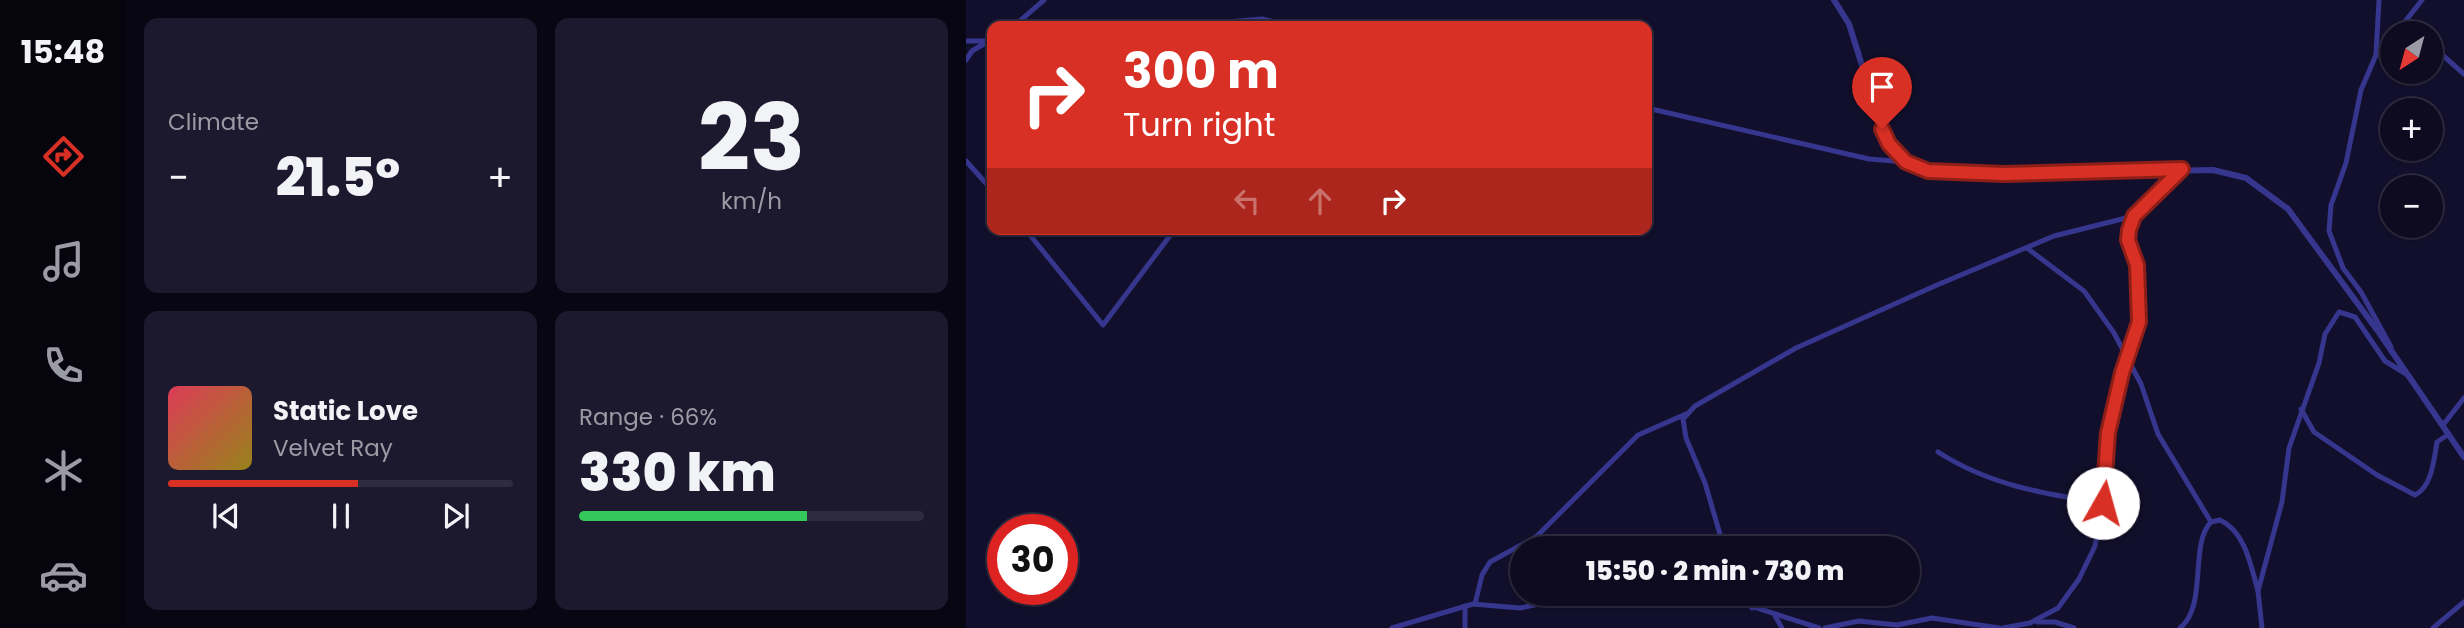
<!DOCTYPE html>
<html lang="en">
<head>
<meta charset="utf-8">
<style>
  :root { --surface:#0e0b21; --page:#1c192e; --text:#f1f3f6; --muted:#9b9ba5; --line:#2e2b3f; --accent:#d93025 }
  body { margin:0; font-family:Poppins,sans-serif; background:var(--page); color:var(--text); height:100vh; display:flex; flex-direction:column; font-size:26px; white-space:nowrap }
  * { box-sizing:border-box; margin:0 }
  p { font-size:23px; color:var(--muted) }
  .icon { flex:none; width:38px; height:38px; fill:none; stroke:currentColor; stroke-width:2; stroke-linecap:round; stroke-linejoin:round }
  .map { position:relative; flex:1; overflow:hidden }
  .details { display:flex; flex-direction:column; gap:18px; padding:18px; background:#080612; width:840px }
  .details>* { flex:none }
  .banner { position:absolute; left:21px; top:21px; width:665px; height:214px; border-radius:14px; box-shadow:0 2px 5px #0004,0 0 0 2px var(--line); background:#d93025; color:#fff; overflow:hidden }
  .needle { width:46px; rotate:216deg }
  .tools { position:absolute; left:1414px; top:21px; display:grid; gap:14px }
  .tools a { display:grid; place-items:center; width:63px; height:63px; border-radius:50%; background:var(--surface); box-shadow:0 2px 5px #0004,0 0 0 2px var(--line); font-size:35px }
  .speed { position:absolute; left:21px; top:514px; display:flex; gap:14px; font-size:35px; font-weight:700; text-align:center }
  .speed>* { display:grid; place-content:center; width:91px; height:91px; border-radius:50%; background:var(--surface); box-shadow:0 2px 5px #0004,0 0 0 2px var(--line); line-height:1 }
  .speed .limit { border:10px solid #d22; background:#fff; color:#111 }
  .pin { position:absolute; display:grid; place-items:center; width:60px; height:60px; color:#fff; margin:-72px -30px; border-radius:50% 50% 50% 0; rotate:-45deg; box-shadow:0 0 7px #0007 }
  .pin .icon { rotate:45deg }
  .me { position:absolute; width:77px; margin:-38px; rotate:7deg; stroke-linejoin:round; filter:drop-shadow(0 0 5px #0008) }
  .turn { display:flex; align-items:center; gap:24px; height:147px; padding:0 21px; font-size:32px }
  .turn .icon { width:91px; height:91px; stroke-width:2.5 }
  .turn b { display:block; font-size:49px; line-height:60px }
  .lanes { display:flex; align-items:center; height:66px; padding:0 21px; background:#0003; justify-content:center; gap:35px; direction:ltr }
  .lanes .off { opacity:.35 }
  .big { font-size:52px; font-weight:800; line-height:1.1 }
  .details .card { flex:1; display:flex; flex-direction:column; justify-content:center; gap:10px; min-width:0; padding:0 24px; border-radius:14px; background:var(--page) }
  .details .dial { align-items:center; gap:0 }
  .dial b { font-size:91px; line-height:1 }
  .song { display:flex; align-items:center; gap:21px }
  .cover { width:84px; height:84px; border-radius:10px; background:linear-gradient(135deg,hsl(350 70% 55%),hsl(50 70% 35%)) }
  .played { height:7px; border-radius:4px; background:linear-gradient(90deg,var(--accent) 55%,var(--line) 55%) }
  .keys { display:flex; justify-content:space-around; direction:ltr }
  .heat { display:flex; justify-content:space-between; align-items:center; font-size:38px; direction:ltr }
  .charge { height:10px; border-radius:5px; background:linear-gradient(90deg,#34c759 66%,var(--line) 0) }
  .details .tiles { flex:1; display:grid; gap:18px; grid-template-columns:repeat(2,1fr) }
  .trip { position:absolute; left:544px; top:536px; width:410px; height:70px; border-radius:35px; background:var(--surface); box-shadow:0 2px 5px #0004,0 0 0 2px var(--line); font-weight:800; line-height:70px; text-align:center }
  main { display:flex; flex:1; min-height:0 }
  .menu { display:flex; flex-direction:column; width:126px; justify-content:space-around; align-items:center; background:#06040d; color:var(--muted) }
  .menu .icon { width:49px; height:49px }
  .menu .on { color:var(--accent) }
  .menu b { font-size:32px; color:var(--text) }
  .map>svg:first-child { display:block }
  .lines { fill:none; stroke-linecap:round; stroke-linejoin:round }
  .minor { stroke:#36368e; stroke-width:5 }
  .tertiary { stroke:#36368e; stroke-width:6 }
  .route-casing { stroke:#8d1f18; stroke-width:18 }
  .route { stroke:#d93025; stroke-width:12 }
</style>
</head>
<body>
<main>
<nav class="menu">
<b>15:48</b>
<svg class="icon on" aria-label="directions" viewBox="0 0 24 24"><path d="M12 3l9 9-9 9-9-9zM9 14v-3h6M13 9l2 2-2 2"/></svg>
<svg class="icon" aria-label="music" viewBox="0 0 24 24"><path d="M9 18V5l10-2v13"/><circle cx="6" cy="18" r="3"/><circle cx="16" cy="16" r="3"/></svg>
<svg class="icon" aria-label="phone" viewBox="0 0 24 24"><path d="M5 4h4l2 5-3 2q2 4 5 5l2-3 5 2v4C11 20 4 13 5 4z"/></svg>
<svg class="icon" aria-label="climate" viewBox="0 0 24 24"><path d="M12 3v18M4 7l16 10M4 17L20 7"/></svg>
<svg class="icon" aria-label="car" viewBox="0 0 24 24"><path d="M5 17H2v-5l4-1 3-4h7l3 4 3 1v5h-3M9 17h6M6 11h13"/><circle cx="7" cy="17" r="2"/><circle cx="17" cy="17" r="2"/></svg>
</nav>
<section class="details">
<div class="tiles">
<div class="card"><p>Climate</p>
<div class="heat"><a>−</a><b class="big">21.5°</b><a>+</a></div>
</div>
<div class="card dial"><b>23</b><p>km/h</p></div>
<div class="card">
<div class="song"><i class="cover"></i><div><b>Static Love</b><p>Velvet Ray</p></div></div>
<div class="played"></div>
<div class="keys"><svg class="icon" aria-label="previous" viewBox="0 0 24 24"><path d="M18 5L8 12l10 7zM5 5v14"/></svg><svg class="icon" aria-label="pause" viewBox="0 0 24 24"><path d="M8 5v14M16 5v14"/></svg><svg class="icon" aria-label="next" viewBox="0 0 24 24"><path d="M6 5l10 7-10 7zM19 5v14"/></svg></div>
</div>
<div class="card"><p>Range · 66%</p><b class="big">330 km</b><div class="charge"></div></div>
</div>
</section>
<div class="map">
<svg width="1498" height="628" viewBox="0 0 1498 628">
  <rect width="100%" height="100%" fill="#120f2c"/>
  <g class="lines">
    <g class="minor">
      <path d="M1413 0 1410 55 1395 90 1380 163 1365 205 1363 231 1377 268 1395 292 1425 347"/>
      <path d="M1441 19 1454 33"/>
      <path d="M48 26 78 0"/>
      <path d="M215 26 296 19 327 26"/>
      <path d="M1430 33 1456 0"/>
      <path d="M0 41H21"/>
      <path d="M1465 45 1498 74"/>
      <path d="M1412 54 1426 38"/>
      <path d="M0 60 6 51 23 41"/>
      <path d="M681 108 903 159 940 162"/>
      <path d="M0 161 26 190"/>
      <path d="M59 229 137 325 209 229"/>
      <path d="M1061 248 1118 291 1148 333 1175 384 1192 434 1245 522"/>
      <path d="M1335 409 1348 432 1411 475 1449 495C1466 487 1468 459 1471 442L1483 434"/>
      <path d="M1477 425 1498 398"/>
      <path d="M972 452C1023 485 1078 494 1137 503"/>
      <path d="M758 548 739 483 720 438 717 419 729 406 830 348 971 285 1088 236 1168 216 1215 170"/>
      <path d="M744 593 853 628"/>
      <path d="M776 593 786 608"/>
      <path d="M509 604 516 575 524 562 570 537 672 435 720 414"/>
      <path d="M809 616 816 628"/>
      <path d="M1071 622H1089L1108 628"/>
      <path d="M426 628 507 604 554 608 625 593"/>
      <path d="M499 628V606"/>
      <path d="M859 628 893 621 931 625 966 618 1033 628"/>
      <path d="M1037 628 1064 623 1092 608 1113 579 1129 546 1141 480V433L1173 322 1171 265 1162 235 1168 216"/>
      <path d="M1214 628C1242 606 1223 544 1245 522L1254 520C1280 532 1285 567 1292 591"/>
      <path d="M1296 628 1292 591 1316 502 1323 448 1353 363 1359 334 1373 312 1389 317 1419 361 1440 374"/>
      <path d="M1467 628 1498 602"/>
    </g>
    <path class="tertiary" d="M868 0 883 24 916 129 930 152 950 168 981 173 1038 174 1247 170 1280 178 1322 209 1414 334 1498 457"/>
  </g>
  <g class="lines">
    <g class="route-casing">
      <path id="route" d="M916 129 923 144 940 162 962 171 1038 174 1216 169 1168 216 1163 230 1162 240 1171 265 1173 322 1156 373 1142 433 1137 503"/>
    </g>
    <use href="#route" class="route"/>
  </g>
</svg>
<div class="tools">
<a><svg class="needle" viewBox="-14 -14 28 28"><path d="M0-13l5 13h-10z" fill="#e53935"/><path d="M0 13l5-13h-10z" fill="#9b9ba5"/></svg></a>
<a>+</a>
<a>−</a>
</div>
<div class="speed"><div class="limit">30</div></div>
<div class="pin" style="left:916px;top:129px;background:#d93025"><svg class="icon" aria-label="arrive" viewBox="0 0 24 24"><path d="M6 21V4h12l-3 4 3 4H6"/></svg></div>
<svg class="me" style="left:1137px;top:503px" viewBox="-20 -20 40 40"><circle r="19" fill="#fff"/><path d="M0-13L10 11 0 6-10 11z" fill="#d93025"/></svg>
<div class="trip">15:50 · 2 min · 730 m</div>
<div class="banner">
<div class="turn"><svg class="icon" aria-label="right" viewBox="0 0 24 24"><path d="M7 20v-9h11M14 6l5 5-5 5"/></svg><div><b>300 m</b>Turn right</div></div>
<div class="lanes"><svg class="icon off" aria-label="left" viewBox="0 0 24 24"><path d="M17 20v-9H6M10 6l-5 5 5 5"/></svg><svg class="icon off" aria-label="ahead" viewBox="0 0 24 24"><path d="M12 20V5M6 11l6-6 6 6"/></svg><svg class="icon" aria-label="right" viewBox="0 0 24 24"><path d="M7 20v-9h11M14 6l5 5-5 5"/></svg></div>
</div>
</div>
</main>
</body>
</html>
